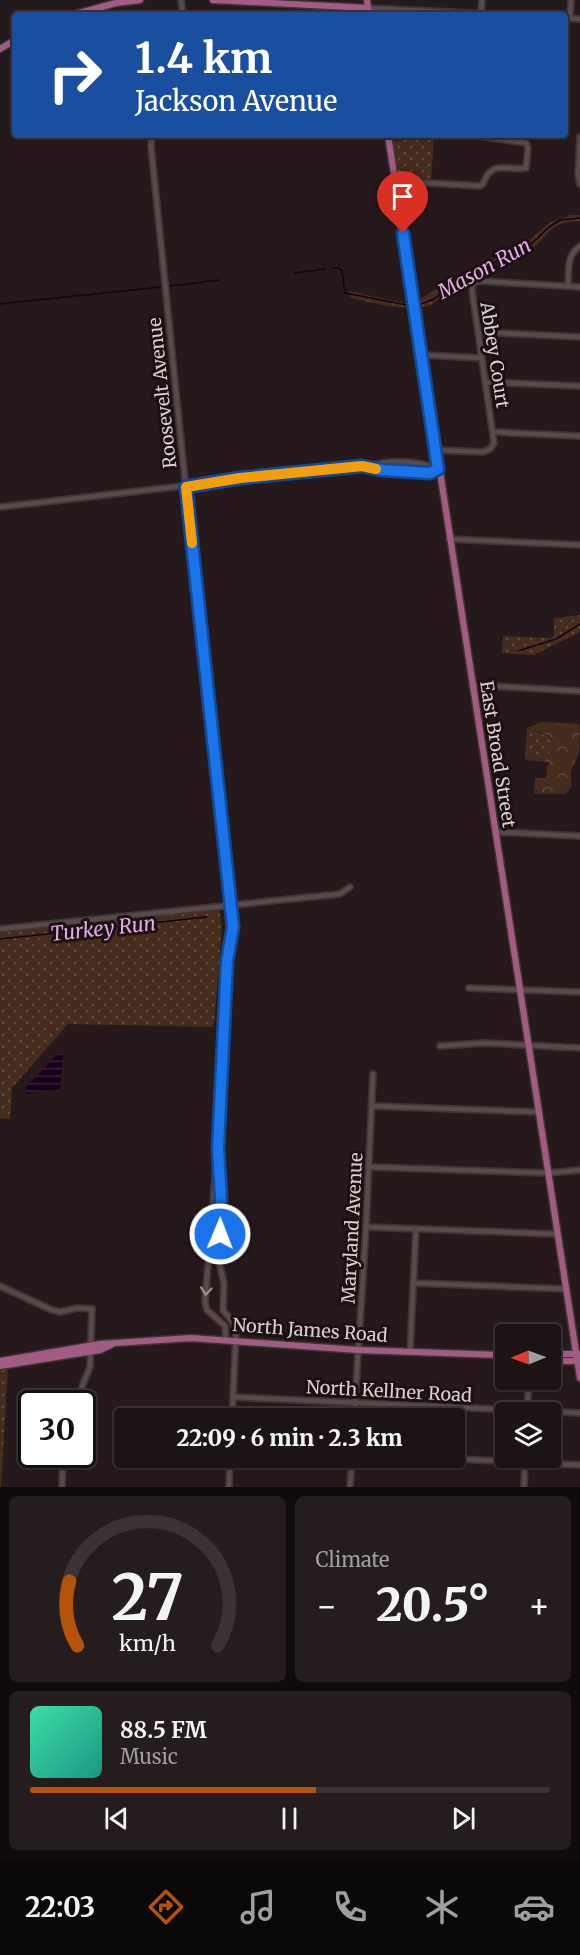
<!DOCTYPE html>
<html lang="en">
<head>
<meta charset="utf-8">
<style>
  :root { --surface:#1c1314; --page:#251c1d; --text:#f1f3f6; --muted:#a09ea0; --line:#3a3234; --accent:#b45309 }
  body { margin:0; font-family:Merriweather,serif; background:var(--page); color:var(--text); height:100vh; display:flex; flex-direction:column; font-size:22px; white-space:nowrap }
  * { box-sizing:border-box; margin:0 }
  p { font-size:20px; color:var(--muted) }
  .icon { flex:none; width:33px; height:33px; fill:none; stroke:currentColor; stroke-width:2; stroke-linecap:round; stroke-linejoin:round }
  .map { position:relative; height:1487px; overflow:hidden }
  .sheet { display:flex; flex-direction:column; gap:9px; padding:9px; background:#0f0a0b; flex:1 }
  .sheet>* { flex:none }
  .guide { position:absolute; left:12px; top:12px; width:556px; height:126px; border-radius:6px; box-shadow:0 2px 4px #0004,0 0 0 2px var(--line); background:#1a4fa0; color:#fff; overflow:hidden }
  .needle { width:39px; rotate:269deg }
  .buttons { position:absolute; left:495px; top:1324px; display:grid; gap:12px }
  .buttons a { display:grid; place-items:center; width:66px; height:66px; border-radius:6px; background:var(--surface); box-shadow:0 2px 4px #0004,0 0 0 2px var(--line); font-size:30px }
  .speed { position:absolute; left:18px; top:1390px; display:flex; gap:12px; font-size:30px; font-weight:700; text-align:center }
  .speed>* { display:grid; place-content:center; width:78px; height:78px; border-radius:50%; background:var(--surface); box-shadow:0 2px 4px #0004,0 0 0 2px var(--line); line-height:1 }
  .speed .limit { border:3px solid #111; border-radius:9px; background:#fff; color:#111 }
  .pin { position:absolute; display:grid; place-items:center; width:51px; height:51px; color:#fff; margin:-62px -26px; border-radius:50% 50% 50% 0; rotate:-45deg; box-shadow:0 0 6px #0007 }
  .pin .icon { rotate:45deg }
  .me { position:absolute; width:66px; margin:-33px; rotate:1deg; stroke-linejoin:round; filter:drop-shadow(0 0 4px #0008) }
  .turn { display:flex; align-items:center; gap:21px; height:126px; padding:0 24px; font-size:27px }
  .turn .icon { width:78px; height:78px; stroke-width:2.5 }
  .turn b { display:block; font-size:42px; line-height:51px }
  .big { font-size:45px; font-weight:800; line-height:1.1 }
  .sheet .widget { flex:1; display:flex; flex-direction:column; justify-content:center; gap:9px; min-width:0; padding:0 21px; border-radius:9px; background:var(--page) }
  .sheet .dial { align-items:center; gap:0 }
  .dial svg { height:156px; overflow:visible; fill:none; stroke:var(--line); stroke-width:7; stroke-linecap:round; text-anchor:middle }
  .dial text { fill:var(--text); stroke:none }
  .song { display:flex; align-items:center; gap:18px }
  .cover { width:72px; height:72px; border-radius:9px; background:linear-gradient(135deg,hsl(160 70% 55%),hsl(170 70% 35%)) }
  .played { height:6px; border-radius:3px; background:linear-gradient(90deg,var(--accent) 55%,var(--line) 55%) }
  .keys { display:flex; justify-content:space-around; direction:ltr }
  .heat { display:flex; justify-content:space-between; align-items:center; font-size:33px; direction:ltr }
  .sheet .tiles { flex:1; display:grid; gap:9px; grid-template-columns:1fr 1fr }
  .widget:last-child { grid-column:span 2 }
  .trip { position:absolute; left:114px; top:1408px; width:351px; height:60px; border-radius:6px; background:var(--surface); box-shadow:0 2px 4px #0004,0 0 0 2px var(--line); font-weight:800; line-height:60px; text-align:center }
  .menu { display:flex; height:96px; justify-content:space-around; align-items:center; background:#0b0808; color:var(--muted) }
  .menu .icon { width:42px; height:42px }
  .menu .selected { color:var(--accent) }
  .menu b { font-size:27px; color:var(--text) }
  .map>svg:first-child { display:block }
  .grass { fill:url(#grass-dots) }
  .forest { fill:url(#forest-crowns) }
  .water { fill:url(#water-rules) }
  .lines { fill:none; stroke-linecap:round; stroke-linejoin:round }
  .stream { stroke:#16001a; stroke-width:1.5 }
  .minor-casing { stroke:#3f3537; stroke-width:8 }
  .major-casing { stroke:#3f3537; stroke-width:9 }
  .minor { stroke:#58494b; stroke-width:4.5 }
  .major { stroke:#a25c83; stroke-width:6 }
  .oneway { stroke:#998c8e }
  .route-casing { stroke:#114b97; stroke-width:15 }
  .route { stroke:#1a73e8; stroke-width:10 }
  .slow { stroke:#f59e0b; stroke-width:10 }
  .labels { text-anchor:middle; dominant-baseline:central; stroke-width:6; stroke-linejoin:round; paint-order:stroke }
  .street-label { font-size:18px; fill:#dad0d2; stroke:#1c1012 }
  .water-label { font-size:20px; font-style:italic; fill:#e4ace9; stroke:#1c1012 }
</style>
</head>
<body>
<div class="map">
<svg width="580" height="1487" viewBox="0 0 580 1487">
  <defs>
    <pattern id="grass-dots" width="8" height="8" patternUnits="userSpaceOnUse" patternTransform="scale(1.5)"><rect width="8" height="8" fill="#462c1c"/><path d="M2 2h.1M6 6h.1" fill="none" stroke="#604a3c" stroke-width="1.8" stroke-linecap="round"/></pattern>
    <pattern id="forest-crowns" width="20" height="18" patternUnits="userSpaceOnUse" patternTransform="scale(1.5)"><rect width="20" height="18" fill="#462c1c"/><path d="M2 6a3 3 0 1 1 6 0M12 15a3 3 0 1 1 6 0" fill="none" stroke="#604a3c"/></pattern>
    <pattern id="water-rules" width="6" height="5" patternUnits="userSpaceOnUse" patternTransform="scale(1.5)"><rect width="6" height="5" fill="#16001a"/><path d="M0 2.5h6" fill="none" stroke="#37243a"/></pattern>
  </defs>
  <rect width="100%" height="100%" fill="#25191b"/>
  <g class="grass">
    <path d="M434 137 431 180 399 178 393 141Z"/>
    <path d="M580 615V632L534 655 502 653 503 636 551 638 554 635V618Z"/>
    <path d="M527 728 548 736 552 740V752C542 756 533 753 525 760Z"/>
    <path d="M219 906 222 927 214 1027 68 1024 12 1088 10 1119 0 1118V929Z"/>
    <path d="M8 1368 1 1487H0V1369Z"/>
  </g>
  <g class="forest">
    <path d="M570 215H580V221C544 221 549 242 525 252 519 255 512 254 507 256 497 260 492 269 484 273 476 278 466 279 458 283 444 291 437 308 419 307V300L456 276 485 265 504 250 519 247 526 243 549 223Z"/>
    <path d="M349 291 408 304V308L387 306 350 298Z"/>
    <path d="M542 722 578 724 580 726 579 753 571 771V787L568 792 564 794H534L535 778H546L548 762 525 760C533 753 543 756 552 752V740L548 735 527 728Z"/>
  </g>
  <path class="water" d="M60 1052 63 1055 60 1089 26 1094V1087Z"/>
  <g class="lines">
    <g class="stream">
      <path d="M332 268H338L342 270 345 293 407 305"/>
      <path d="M294 273 325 269"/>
      <path d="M170 286 219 280"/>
      <path d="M0 304 161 287"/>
      <path d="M419 305 434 299 458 279 489 267 505 254 527 248 549 227 560 220 580 218"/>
      <path d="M518 651 556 639 580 624"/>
      <path d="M0 939 207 917"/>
    </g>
    <g class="minor-casing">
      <g id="minor">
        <path d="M181 0 183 15"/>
        <path d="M368 8 508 15"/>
        <path d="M481 14 482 0"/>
        <path d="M566 18 580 19"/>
        <path d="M570 18 571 0"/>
        <path d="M152 135 151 146 185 480 232 906 233 927 227 961 218 1149 221 1199 219 1261 224 1284 223 1310 232 1321 236 1330 232 1419"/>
        <path d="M580 137 578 175 580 184"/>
        <path d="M395 181 480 186 483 184C492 159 505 171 526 168L528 148 526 143 472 135"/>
        <path d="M568 286C569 271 566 255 580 246"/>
        <path d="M478 332 580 337"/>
        <path d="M421 355 482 358"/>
        <path d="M486 382 580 386"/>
        <path d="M494 432 580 436"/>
        <path d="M436 450 483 452 490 449 494 443 472 290 473 283 480 281 580 287"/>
        <path d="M371 466C389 459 421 461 438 469"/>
        <path d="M0 507C121 494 241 478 362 466 385 467 416 480 438 469"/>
        <path d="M449 539 580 545"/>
        <path d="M472 685 580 691"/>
        <path d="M495 832 580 836"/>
        <path d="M0 929 340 894 350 887"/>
        <path d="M469 988 580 992"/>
        <path d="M440 1046 484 1043 580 1048"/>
        <path d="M372 1106 538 1112"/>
        <path d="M217 1152 205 1302 207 1310 225 1326 226 1340"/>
        <path d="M369 1167 548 1173 580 1170"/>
        <path d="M366 1227 557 1234"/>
        <path d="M413 1283 566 1289"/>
        <path d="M0 1286 52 1310 60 1312 78 1308 92 1309 90 1367 75 1404"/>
        <path d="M410 1351 416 1229"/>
        <path d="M233 1397 580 1413"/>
        <path d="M527 1413 529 1380"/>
        <path d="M354 1419 366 1227 373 1074"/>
        <path d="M437 1458 580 1465"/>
        <path d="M62 1487 63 1455"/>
        <path d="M229 1487 230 1458"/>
        <path d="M350 1487 352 1458"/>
        <path d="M524 1487 525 1458"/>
      </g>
    </g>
    <g class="major-casing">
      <g id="major">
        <path d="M213 0 368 8"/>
        <path d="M367 0 369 15"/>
        <path d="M72 15 116 3 140 0"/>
        <path d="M0 49 15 40"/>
        <path d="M388 135 580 1378"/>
        <path d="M550 1354H580"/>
        <path d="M0 1361 100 1344 191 1338 358 1350 500 1355 506 1359"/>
        <path d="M550 1361H580"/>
        <path d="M0 1366 100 1350 111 1345"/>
      </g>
    </g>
    <use href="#minor" class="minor"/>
    <use href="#major" class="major"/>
  </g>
  <defs><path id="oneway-chevron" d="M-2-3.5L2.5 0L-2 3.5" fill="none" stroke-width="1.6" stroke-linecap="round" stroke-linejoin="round" transform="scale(1.5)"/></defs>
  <use class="oneway" href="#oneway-chevron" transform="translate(206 1291) rotate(96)"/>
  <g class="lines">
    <g class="route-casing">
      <path id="route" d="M220 1234 221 1198 218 1149 227 961 233 927 186 487 240 478 362 466 382 470 430 473 438 469 403 233"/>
    </g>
    <use href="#route" class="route"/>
    <path class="slow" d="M192 543 186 487 240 478 362 466 376 469"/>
  </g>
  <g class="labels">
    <g class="street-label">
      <text transform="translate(495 355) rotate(81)">Abbey Court</text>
      <text transform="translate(162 393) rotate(-96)">Roosevelt Avenue</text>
      <text transform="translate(498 754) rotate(81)">East Broad Street</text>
      <text transform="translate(352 1228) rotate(-87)">Maryland Avenue</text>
      <text transform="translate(310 1330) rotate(4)">North James Road</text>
      <text transform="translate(389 1391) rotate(3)">North Kellner Road</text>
    </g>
    <g class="water-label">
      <text transform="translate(484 268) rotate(-29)">Mason Run</text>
      <text transform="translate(103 928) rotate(-6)">Turkey Run</text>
    </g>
  </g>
</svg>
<div class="buttons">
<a><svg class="needle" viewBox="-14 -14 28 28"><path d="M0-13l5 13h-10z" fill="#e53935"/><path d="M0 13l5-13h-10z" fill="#a09ea0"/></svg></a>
<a><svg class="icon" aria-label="layers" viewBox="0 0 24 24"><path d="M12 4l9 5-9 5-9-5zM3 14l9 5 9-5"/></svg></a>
</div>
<div class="speed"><div class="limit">30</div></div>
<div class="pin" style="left:403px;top:233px;background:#d93025"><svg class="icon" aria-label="arrive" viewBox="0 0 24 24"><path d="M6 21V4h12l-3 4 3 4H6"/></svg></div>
<svg class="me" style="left:220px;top:1234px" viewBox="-20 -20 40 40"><circle r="17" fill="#1a73e8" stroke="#fff" stroke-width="3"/><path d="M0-11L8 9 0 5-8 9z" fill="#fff"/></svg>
<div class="trip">22:09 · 6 min · 2.3 km</div>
<div class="guide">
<div class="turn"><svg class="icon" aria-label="right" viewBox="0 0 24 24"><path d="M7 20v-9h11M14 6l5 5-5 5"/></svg><div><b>1.4 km</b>Jackson Avenue</div></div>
</div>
</div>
<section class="sheet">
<div class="tiles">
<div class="widget dial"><svg viewBox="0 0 100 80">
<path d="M14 69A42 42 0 1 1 86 69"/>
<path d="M14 69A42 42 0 0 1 10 36" stroke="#b45309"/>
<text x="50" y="56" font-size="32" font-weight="700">27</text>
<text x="50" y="72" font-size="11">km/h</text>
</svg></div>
<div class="widget"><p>Climate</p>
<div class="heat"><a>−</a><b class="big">20.5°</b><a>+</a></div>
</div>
<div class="widget">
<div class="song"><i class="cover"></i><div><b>88.5 FM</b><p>Music</p></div></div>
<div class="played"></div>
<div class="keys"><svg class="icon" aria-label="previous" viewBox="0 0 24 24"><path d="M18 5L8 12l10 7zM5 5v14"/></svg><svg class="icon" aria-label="pause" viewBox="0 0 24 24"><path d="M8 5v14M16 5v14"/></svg><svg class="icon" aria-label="next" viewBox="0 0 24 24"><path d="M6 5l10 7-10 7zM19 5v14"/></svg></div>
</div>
</div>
</section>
<nav class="menu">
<b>22:03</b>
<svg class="icon selected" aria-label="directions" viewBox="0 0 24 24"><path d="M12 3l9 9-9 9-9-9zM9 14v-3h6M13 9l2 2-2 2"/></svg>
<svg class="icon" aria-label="music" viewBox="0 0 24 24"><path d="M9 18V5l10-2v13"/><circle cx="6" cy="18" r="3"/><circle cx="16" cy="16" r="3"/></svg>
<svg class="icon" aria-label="phone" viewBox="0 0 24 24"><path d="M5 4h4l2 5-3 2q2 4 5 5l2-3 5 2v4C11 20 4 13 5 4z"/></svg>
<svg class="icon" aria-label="climate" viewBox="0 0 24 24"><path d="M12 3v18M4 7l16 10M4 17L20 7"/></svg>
<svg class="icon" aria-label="car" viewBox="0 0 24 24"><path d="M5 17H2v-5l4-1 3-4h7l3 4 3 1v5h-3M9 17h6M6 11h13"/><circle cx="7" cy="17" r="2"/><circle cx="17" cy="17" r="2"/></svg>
</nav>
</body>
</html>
